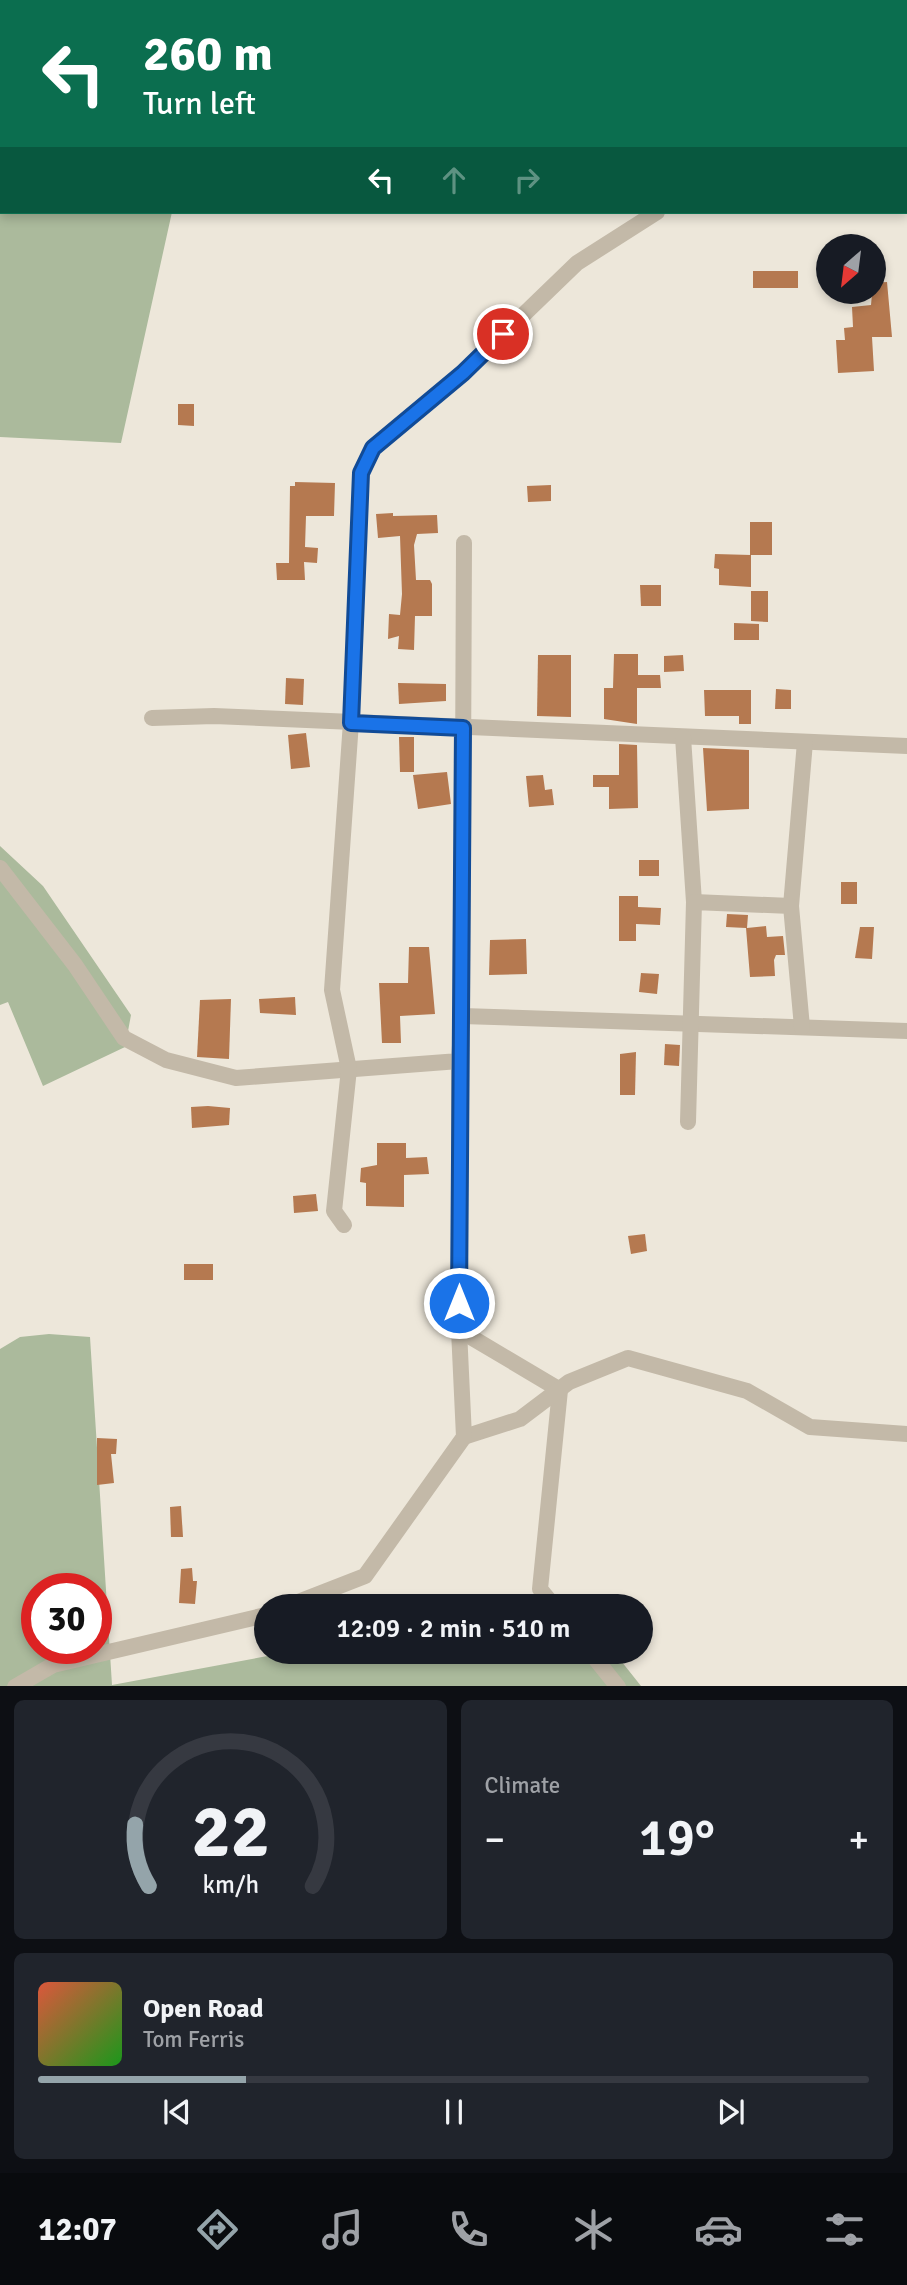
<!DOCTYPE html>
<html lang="en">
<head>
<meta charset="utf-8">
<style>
  :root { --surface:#171b24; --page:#20242c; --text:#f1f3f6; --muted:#9ea1a6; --line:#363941; --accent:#94a4aa }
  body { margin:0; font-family:Signika,sans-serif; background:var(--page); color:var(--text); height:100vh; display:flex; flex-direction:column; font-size:26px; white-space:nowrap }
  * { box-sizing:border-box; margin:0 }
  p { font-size:23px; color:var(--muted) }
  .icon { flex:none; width:38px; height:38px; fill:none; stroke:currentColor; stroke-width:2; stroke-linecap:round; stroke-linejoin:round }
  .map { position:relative; height:1686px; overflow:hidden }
  .sheet { display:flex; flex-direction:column; gap:14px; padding:14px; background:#0d0f14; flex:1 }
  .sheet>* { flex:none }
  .top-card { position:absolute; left:0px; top:0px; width:908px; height:214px; box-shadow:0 4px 10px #0003; background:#0b6e4f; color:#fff; overflow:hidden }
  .needle { width:46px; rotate:208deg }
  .tools { position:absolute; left:816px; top:234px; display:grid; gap:14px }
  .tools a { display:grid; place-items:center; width:70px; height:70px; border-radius:50%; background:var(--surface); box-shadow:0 4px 10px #0003; font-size:35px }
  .speed { position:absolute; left:21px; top:1573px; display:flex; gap:14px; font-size:35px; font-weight:700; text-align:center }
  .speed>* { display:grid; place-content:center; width:91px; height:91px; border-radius:50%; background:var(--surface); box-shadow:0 4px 10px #0003; line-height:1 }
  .speed .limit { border:10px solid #d22; background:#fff; color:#111 }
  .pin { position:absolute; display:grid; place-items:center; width:60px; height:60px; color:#fff; margin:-30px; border:4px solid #fff; border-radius:50%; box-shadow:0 2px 7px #0007 }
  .me { position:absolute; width:77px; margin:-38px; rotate:0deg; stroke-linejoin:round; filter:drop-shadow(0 0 5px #0008) }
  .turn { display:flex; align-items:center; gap:24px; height:147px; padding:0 28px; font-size:32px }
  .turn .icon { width:91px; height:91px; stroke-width:2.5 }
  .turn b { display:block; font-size:49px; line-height:60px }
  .lanes { display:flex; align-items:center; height:66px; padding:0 28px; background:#0003; justify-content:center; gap:35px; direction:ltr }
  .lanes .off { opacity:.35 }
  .big { font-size:52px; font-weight:600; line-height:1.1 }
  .sheet .widget { flex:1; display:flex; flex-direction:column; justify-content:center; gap:10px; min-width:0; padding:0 24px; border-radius:10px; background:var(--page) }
  .sheet .dial { align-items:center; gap:0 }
  .dial svg { height:182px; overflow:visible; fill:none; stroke:var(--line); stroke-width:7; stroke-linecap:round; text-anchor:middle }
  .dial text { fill:var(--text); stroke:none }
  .song { display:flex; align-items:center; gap:21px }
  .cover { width:84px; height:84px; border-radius:10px; background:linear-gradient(135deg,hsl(10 70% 55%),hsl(120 70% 35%)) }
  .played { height:7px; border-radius:4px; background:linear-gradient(90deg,var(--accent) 25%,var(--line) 25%) }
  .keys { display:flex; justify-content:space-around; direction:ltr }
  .heat { display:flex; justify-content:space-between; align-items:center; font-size:38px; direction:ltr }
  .sheet .tiles { flex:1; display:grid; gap:14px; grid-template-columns:1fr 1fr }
  .widget:last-child { grid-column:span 2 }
  .trip { position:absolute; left:254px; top:1594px; width:399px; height:70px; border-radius:35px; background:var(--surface); box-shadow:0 4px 10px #0003; font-weight:600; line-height:70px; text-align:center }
  .dock { display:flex; height:112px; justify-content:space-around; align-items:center; background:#090b0e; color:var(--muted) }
  .dock .icon { width:49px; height:49px }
  .dock .on { color:var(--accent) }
  .dock b { font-size:32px; color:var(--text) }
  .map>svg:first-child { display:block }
  .green { fill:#abba9c; fill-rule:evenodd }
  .building { fill:#b57950 }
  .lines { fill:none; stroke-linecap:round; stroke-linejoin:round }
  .minor { stroke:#c3b9a8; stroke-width:16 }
  .route-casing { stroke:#114b97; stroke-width:18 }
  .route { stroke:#1a73e8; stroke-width:12 }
</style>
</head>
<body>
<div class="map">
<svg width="907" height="1687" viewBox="0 0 907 1687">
  <rect width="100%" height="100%" fill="#ede7da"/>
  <g class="green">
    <path d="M0 0H211L2 2V212H172L121 443 0 437Z"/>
    <path d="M0 846 43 886 131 1015 125 1047 43 1086 8 1002 0 1005Z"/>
    <path d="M49 1334 90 1337 112 1685 289 1652H614L641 1686 0 1687V1349L20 1337ZM37 1589H96V1648H37Z"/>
  </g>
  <g class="building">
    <rect x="753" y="271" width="45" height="17"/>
    <path d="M887 282 892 337H872L874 371 838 373 836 340H845L844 328 853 327 852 307 871 305 873 283Z"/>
    <path d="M178 404H194V426L178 425Z"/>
    <path d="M295 482 335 483 334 516H306L305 547 318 548 317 563 304 562 305 580H277L276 563H289L290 486H295Z"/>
    <path d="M551 485V501L528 502 527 486Z"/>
    <path d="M393 513V516L437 515 438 533 417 534 414 545 416 580H430L432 584V616H415L414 650 398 649 399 636 388 639 389 614 400 615 402 594 400 536 378 538 376 514Z"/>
    <rect x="750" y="522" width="22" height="33"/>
    <path d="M715 554 751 555V587L719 585V569L714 568Z"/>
    <path d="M640 585H661V606H641Z"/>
    <path d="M751 591H768V622L751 621Z"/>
    <path d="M734 623 759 624V640H734Z"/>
    <path d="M614 654H638V675H660L661 688H637V724L604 719V688H613Z"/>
    <path d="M538 655H571V717L537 716Z"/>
    <path d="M683 655 684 671 664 672V656Z"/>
    <path d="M286 678 304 679 303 705 285 704Z"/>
    <path d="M398 683 446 684V701L399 704Z"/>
    <path d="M776 689 791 690V709H775Z"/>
    <path d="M704 690H751V724H739V716H705Z"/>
    <path d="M306 733 310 767 291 769 288 735Z"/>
    <path d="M399 737H414V772H400Z"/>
    <path d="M619 744 637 745 638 808 609 809V787H593V775H619Z"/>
    <path d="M703 748 749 750V809L707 811Z"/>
    <path d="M447 772 451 804 418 809 413 775Z"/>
    <path d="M543 775 545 790 552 789 554 805 529 807 526 776Z"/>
    <rect x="639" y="860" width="20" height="16"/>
    <rect x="841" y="882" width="16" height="22"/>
    <path d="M619 896H638V907L661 908 660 925 636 924V941H619Z"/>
    <path d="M727 914 748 915 747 928 766 926 767 937 783 936 785 955H776L774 960 775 976 750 977 746 928 726 927Z"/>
    <path d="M860 927H874L872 959 855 958Z"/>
    <path d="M526 939 527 974 489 975 490 940Z"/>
    <path d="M409 947H429L435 1014 400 1016 401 1043H382L379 983H408Z"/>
    <path d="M641 973 659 974 657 994 639 992Z"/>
    <path d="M295 997 296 1015 260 1013 259 999Z"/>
    <path d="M231 999 229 1059 197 1057 200 1000Z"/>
    <path d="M665 1044 680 1045 679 1066 664 1065Z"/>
    <path d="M636 1052 635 1095H620V1054Z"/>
    <path d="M208 1106 230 1108 229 1125 192 1128 191 1107Z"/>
    <path d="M377 1143H406V1158L427 1157 429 1174 404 1175V1207L366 1206V1183L360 1182 361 1168 377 1165Z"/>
    <path d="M316 1194 318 1211 294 1213 293 1196Z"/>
    <path d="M645 1234 647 1251 631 1254 628 1236Z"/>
    <rect x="184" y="1264" width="29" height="16"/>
    <path d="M97 1438 117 1439 116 1454H111L114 1483 97 1485Z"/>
    <path d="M181 1506 183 1537H171L170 1507Z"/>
    <path d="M192 1568 193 1581H197L195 1604 179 1603 181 1569Z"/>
  </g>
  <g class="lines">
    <g class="minor">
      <path d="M244 2V0"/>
      <path d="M906 133H907"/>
      <path d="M0 137H2"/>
      <path d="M152 718 214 716 907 746"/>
      <path d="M683 737 694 902"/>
      <path d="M0 868 75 965 124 1038 166 1060 236 1078 459 1061 462 1016 907 1031"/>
      <path d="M791 906 805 742"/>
      <path d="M462 1016 464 543"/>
      <path d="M459 1061V1330L560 1390 540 1589 554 1606"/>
      <path d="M688 1122 694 902 791 906 802 1027"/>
      <path d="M344 1225 334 1211 349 1069 332 990 351 722 361 473 373 448 463 373 577 263 657 212"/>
      <path d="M464 1437 520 1419 569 1382 628 1358 747 1391 810 1427 907 1434"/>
      <path d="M288 1606 365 1576 464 1437 459 1330"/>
      <path d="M590 1652 618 1687"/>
      <path d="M15 1687 53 1665 266 1615"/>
    </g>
  </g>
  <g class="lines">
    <g class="route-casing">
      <path id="route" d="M459 1303 463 728 351 723 361 473 373 448 463 373 503 334"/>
    </g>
    <use href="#route" class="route"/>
  </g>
</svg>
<div class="tools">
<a><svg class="needle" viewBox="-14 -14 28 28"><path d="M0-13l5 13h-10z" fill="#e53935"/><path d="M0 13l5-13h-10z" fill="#9ea1a6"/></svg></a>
</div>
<div class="speed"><div class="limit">30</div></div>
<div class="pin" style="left:503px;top:334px;background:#d93025"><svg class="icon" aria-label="arrive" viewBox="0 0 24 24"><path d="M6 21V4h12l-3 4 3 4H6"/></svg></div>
<svg class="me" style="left:459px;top:1303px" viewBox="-20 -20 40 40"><circle r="17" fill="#1a73e8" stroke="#fff" stroke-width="3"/><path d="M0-11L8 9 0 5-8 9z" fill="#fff"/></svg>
<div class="trip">12:09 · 2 min · 510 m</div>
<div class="top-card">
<div class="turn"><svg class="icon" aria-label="left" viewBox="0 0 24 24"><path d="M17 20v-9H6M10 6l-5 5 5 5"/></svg><div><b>260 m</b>Turn left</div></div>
<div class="lanes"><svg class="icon" aria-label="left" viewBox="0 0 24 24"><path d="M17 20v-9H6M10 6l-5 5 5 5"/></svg><svg class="icon off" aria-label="ahead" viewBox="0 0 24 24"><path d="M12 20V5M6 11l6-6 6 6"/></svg><svg class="icon off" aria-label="right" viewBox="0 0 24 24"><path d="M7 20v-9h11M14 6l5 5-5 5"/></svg></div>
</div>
</div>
<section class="sheet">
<div class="tiles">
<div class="widget dial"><svg viewBox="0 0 100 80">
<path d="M14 69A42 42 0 1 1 86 69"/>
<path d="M14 69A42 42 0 0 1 8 42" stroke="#94a4aa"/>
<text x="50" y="56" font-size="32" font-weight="700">22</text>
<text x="50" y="72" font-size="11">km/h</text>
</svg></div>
<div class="widget"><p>Climate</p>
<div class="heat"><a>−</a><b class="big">19°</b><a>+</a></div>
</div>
<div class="widget">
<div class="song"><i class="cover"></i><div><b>Open Road</b><p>Tom Ferris</p></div></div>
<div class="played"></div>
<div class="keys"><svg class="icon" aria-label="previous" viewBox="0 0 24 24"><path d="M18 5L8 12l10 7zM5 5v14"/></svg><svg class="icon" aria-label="pause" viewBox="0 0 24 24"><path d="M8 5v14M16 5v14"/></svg><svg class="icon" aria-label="next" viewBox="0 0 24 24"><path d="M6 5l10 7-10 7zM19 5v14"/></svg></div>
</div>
</div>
</section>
<nav class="dock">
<b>12:07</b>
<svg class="icon on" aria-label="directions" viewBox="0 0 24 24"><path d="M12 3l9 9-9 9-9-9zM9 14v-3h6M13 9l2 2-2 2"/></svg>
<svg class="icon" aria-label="music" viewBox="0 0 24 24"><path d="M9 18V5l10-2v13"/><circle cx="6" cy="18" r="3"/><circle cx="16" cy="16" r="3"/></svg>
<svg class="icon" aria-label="phone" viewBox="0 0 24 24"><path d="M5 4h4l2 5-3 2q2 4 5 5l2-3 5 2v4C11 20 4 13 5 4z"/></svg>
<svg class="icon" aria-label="climate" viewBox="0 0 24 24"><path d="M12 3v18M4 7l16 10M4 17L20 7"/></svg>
<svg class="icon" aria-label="car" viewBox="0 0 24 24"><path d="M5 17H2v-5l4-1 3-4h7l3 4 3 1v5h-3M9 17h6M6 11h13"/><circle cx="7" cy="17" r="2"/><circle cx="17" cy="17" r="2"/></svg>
<svg class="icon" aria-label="filters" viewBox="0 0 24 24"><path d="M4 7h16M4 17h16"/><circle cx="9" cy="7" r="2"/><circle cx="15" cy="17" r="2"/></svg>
</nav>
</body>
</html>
